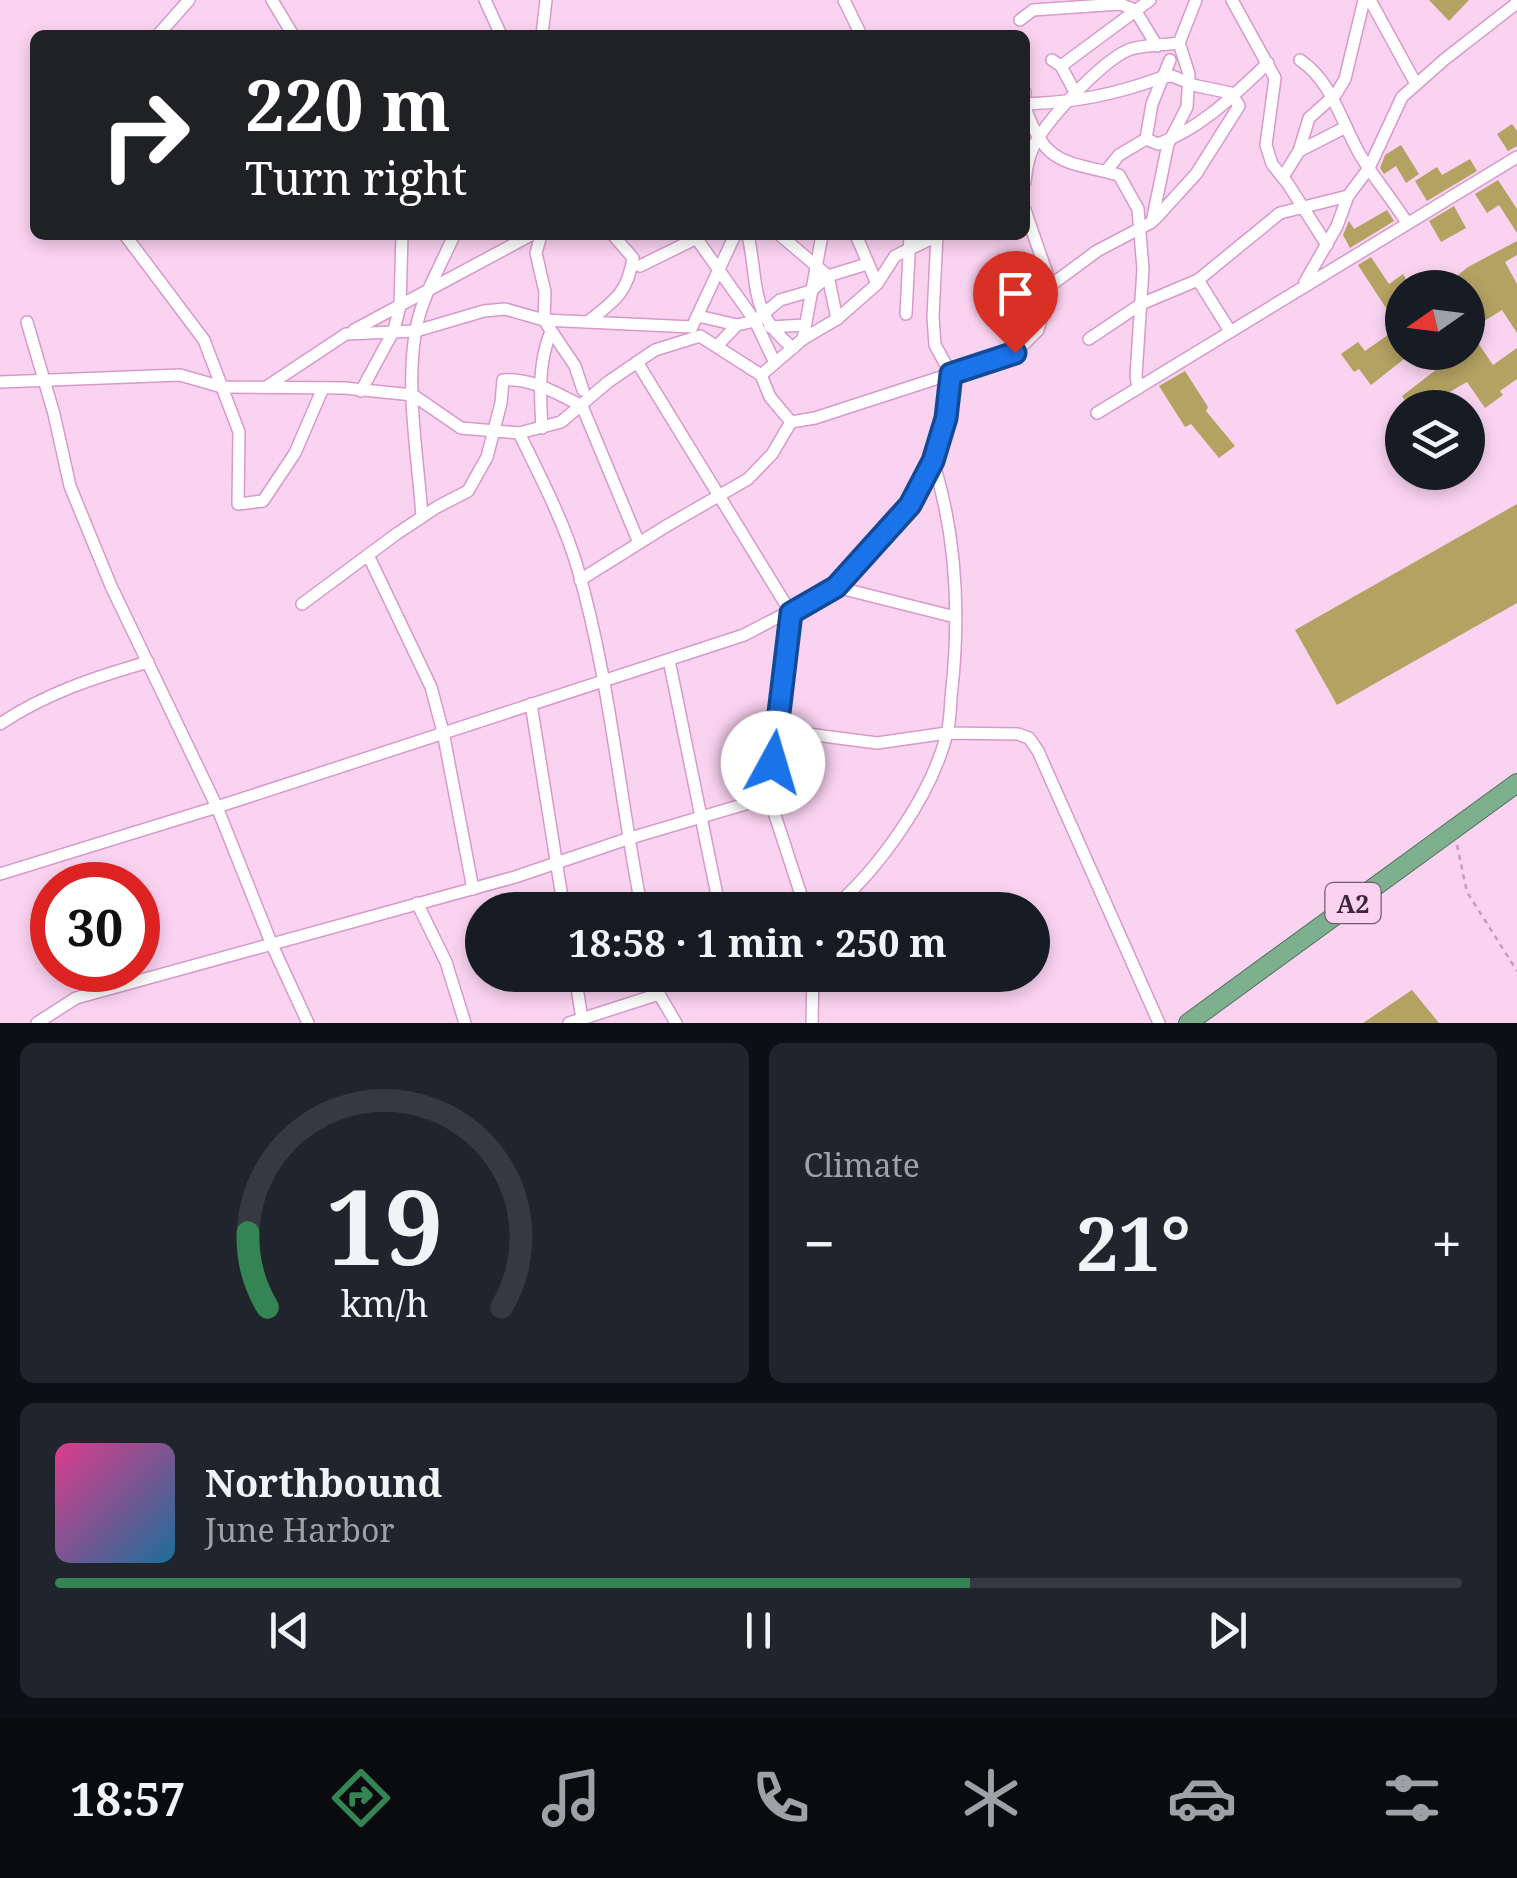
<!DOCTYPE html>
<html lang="en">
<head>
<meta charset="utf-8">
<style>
  :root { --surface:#171b24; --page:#20242c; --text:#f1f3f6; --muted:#9ea1a6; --line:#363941; --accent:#358454 }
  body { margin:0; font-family:"Noto Serif",serif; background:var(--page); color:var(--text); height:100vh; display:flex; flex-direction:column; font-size:38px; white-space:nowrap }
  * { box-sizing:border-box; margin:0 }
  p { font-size:32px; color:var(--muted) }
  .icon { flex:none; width:55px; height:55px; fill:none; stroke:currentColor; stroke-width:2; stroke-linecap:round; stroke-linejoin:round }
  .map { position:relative; height:1023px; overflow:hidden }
  .side { display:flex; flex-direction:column; gap:20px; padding:20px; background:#0d0f14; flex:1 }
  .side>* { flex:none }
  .banner { position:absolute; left:30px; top:30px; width:1000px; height:210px; border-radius:15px; box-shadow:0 5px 15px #0003; background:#202124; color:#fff; overflow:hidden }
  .needle { width:65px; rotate:256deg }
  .controls { position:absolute; left:1385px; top:270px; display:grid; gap:20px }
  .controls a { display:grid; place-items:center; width:100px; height:100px; border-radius:50%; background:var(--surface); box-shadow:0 5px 15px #0003; font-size:50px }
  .speed { position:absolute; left:30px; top:862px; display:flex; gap:20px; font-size:50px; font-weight:700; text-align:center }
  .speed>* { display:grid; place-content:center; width:130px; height:130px; border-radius:50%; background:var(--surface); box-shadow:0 5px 15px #0003; line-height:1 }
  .speed .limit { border:15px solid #d22; background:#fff; color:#111 }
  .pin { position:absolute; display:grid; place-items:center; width:85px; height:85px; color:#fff; margin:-102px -42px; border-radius:50% 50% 50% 0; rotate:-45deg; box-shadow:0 0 10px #0007 }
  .pin .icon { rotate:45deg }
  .me { position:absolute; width:110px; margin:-55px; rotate:6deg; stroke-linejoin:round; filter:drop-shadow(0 0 8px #0008) }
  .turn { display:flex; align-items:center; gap:35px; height:210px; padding:0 50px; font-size:45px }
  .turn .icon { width:130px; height:130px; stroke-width:2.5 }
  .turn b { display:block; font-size:70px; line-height:85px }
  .big { font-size:75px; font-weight:700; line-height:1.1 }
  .side .widget { flex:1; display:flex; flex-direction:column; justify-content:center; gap:15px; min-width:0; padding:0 35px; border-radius:15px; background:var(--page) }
  .side .dial { align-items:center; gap:0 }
  .dial svg { height:260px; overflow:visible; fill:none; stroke:var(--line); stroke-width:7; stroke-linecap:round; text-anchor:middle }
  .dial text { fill:var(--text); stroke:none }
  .song { display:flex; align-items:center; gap:30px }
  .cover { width:120px; height:120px; border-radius:15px; background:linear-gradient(135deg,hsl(330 70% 55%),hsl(200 70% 35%)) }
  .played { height:10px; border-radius:5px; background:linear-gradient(90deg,var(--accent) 65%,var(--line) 65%) }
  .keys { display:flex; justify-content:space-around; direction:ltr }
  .heat { display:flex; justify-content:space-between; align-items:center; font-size:55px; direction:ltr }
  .side .tiles { flex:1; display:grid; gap:20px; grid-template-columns:1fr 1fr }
  .widget:last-child { grid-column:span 2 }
  .trip { position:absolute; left:465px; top:892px; width:585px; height:100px; border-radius:50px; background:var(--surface); box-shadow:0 5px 15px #0003; font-weight:700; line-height:100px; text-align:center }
  .tab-bar { display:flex; height:160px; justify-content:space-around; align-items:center; background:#090b0e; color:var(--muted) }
  .tab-bar .icon { width:70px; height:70px }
  .tab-bar .selected { color:var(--accent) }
  .tab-bar b { font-size:45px; color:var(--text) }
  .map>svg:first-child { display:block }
  .building { fill:#b4a263 }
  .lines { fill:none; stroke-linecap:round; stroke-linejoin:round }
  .minor-casing { stroke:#d79aca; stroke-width:14 }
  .trunk-casing { stroke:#52735f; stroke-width:20 }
  .path { stroke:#c29fba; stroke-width:2.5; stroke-dasharray:5 5; stroke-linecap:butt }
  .minor { stroke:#fff; stroke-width:11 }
  .trunk { stroke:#7eb08f; stroke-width:18 }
  .route-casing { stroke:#114b97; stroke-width:25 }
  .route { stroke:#1a73e8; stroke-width:18 }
  .labels { text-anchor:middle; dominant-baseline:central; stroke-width:10; stroke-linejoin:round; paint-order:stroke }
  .shield { fill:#fad3f1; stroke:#765970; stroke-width:2.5 }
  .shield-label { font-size:25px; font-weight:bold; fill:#3e2539 }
</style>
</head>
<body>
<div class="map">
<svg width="1517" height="1023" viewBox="0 0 1517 1023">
  <rect width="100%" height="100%" fill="#fad3f1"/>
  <g class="building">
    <path d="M1429 0H1469L1449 21Z"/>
    <path d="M1512 124 1517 131V146L1508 151 1497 134Z"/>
    <path d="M1401 145 1419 174 1406 183 1396 166 1384 174 1380 168 1385 155Z"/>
    <path d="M1470 159 1477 171 1427 201 1415 181 1437 167 1442 175Z"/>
    <path d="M1498 180 1517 209V233L1499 205 1487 213 1475 194Z"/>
    <path d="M1454 206 1466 228 1441 242 1429 221Z"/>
    <path d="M1387 210 1394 221 1350 248 1343 235 1349 221 1354 229Z"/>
    <path d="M1517 241V255L1505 262 1517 284V333L1502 310 1468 331V288H1442L1468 267Z"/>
    <path d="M1371 257 1389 284 1403 274 1411 288H1402V297L1386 308 1358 265Z"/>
    <path d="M1392 332 1402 352 1408 356 1371 385 1359 369 1354 372 1341 354 1358 342 1365 351Z"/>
    <path d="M1478 343 1493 365 1517 348V379L1500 391 1503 395 1485 408 1467 382 1441 397 1436 389 1410 408 1402 396 1441 366 1432 352H1468Z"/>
    <path d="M1185 371 1208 407 1206 411 1235 446 1219 458 1191 424 1185 427 1159 386Z"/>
    <path d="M1517 504V603L1337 705 1295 630Z"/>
    <path d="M1412 990 1439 1023H1363Z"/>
  </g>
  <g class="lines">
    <g class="minor-casing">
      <g id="minor">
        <path d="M272 0 293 35"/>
        <path d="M485 0 501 35"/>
        <path d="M844 0 861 35"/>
        <path d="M1232 0 1275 78 1266 145 1272 164 1288 184 1327 245"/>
        <path d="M1370 0 1416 84"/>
        <path d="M1020 20 1033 10 1120 4 1135 10 1157 46"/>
        <path d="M158 35 189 0"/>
        <path d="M542 35 546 0"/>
        <path d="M1052 60 1061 66 1076 94"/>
        <path d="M1300 60C1334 83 1342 126 1362 158 1376 181 1393 200 1407 223"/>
        <path d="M1061 66 1150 0"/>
        <path d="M1025 92V94"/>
        <path d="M1025 104C1077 102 1114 95 1163 77L1170 60"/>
        <path d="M1025 107C1045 166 1065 161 1119 175L1138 209 1143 269 1136 376 1138 388"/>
        <path d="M1146 139 1158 144C1202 128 1235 94 1268 63"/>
        <path d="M1299 151 1346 127"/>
        <path d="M1106 171 1119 155 1146 139 1152 104 1163 77 1172 76 1197 86 1231 93 1239 106 1196 174 1155 219"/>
        <path d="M1283 177 1299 151 1309 118 1336 94 1345 79 1364 0"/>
        <path d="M1025 182C1026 167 1030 150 1039 137 1054 113 1105 58 1131 49 1145 45 1164 45 1179 43"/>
        <path d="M1025 210 1051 285"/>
        <path d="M125 235 204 340 239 432 238 504 263 501 295 453 323 388"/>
        <path d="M541 235 536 253 545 292 544 320 575 366 583 390"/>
        <path d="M694 235 755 321 775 363"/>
        <path d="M748 235C759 285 748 312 793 348"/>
        <path d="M780 235 828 276 837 319"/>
        <path d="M856 235 877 284"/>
        <path d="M640 266 699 237"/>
        <path d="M1198 280 1230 331"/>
        <path d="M1305 282 1337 226 1348 196 1369 168 1402 97 1445 59 1517 3"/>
        <path d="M906 314 910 235"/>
        <path d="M698 316 737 325"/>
        <path d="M589 321C615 300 627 294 633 258L613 235"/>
        <path d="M27 322 54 414 70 486 111 586 217 807 272 945 308 1023"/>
        <path d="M770 327 805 325"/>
        <path d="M354 330 531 235"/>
        <path d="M803 339 822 235"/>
        <path d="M1089 339 1141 304 1198 280 1280 213 1348 196"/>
        <path d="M717 346 737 325 755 321 780 300 811 291 828 276 867 264"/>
        <path d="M637 362 791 613 769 797"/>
        <path d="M761 375 803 339 837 319 877 284 895 256 939 235"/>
        <path d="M0 382 180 375 222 387 344 388 413 395 461 428 519 433 561 422 608 382 655 350 700 336 761 375 770 397 791 422 815 418 1015 353 1038 330 1051 285 1097 251 1152 222 1168 144 1187 107 1189 74 1179 43 1196 0"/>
        <path d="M269 385 346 334 416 331 484 311 505 309 544 320 692 327 735 235"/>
        <path d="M361 391 394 330 400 306 402 235"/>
        <path d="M1097 413 1517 157"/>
        <path d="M542 428C540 394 538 363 551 331"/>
        <path d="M519 433C540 476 563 520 577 566 610 678 619 796 642 910"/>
        <path d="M422 517C418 456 405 389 416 329 422 296 441 266 454 235"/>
        <path d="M368 555 431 687 443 732 473 889"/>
        <path d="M580 580 668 525 748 479 772 454 791 422"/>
        <path d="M836 587 955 617"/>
        <path d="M302 604 395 535 437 507 468 491 487 457 501 403 503 380C532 378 556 393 582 406L639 543"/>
        <path d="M669 660 720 910"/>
        <path d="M531 704 564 910"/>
        <path d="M0 724C46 693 96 677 148 662"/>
        <path d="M777 730 877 743 947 733 1018 734 1029 738 1038 751 1159 1023"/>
        <path d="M0 874 217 807 744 635 836 587 910 505 933 461 946 418 951 374 935 345 933 317 937 235"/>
        <path d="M417 903 446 962 465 1023"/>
        <path d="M831 910C879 869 932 795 947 733 951 719 950 702 952 688 960 612 956 534 933 461"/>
        <path d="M575 975 582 1019"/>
        <path d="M659 994 676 1023"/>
        <path d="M37 1023 76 998 515 877 627 839 769 797 806 910"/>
        <path d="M569 1023 659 994 655 975"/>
        <path d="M812 1023 813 975"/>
      </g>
    </g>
    <g class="trunk-casing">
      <path id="trunk" d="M1188 1023 1517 783"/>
    </g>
    <path class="path" d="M1457 845 1467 892 1517 971"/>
    <use href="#minor" class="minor"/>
    <use href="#trunk" class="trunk"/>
  </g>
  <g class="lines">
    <g class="route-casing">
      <path id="route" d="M773 763 791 613 836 587 910 505 933 461 946 418 951 374 1015 353"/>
    </g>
    <use href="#route" class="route"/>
  </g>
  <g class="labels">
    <rect class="shield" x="1325.5" y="883" width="55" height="40" rx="8"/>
    <g class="shield-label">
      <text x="1353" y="903">A2</text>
    </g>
  </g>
</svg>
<div class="controls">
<a><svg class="needle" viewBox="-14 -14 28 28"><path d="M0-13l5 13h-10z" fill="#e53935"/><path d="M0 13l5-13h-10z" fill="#9ea1a6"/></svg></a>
<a><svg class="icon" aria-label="layers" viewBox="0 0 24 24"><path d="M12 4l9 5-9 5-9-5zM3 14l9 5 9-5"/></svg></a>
</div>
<div class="speed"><div class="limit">30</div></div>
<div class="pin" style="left:1015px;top:353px;background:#d93025"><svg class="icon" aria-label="arrive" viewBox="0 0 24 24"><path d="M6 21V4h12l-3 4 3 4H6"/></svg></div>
<svg class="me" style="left:773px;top:763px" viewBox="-20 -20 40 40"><circle r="19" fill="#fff"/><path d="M0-13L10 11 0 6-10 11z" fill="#1a73e8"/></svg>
<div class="trip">18:58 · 1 min · 250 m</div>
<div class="banner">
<div class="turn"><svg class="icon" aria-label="right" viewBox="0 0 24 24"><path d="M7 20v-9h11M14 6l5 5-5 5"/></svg><div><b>220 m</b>Turn right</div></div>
</div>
</div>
<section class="side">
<div class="tiles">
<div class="widget dial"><svg viewBox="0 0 100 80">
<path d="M14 69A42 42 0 1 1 86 69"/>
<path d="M14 69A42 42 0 0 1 8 46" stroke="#358454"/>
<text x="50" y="56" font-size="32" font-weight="700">19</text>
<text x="50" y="72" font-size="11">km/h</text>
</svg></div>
<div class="widget"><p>Climate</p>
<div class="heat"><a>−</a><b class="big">21°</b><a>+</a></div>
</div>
<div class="widget">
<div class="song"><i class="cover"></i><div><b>Northbound</b><p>June Harbor</p></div></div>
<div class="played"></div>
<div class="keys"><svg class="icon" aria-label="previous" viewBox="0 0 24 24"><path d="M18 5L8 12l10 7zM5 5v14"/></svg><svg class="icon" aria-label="pause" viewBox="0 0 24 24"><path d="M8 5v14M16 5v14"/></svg><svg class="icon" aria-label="next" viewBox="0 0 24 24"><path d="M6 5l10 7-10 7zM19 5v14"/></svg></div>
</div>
</div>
</section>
<nav class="tab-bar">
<b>18:57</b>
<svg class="icon selected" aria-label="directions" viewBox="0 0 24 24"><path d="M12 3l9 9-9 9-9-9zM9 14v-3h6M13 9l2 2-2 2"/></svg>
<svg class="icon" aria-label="music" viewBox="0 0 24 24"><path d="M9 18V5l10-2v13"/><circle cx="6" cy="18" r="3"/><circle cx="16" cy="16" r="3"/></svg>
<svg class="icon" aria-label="phone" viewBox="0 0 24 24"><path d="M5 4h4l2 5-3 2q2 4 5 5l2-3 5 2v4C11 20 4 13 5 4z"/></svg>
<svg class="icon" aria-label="climate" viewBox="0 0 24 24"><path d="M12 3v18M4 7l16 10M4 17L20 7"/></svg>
<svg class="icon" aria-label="car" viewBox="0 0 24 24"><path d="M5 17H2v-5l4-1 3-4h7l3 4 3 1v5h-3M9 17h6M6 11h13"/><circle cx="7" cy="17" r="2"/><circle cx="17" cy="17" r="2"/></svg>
<svg class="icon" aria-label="filters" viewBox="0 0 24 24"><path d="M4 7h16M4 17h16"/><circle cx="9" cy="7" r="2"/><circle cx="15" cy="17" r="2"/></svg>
</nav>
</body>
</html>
